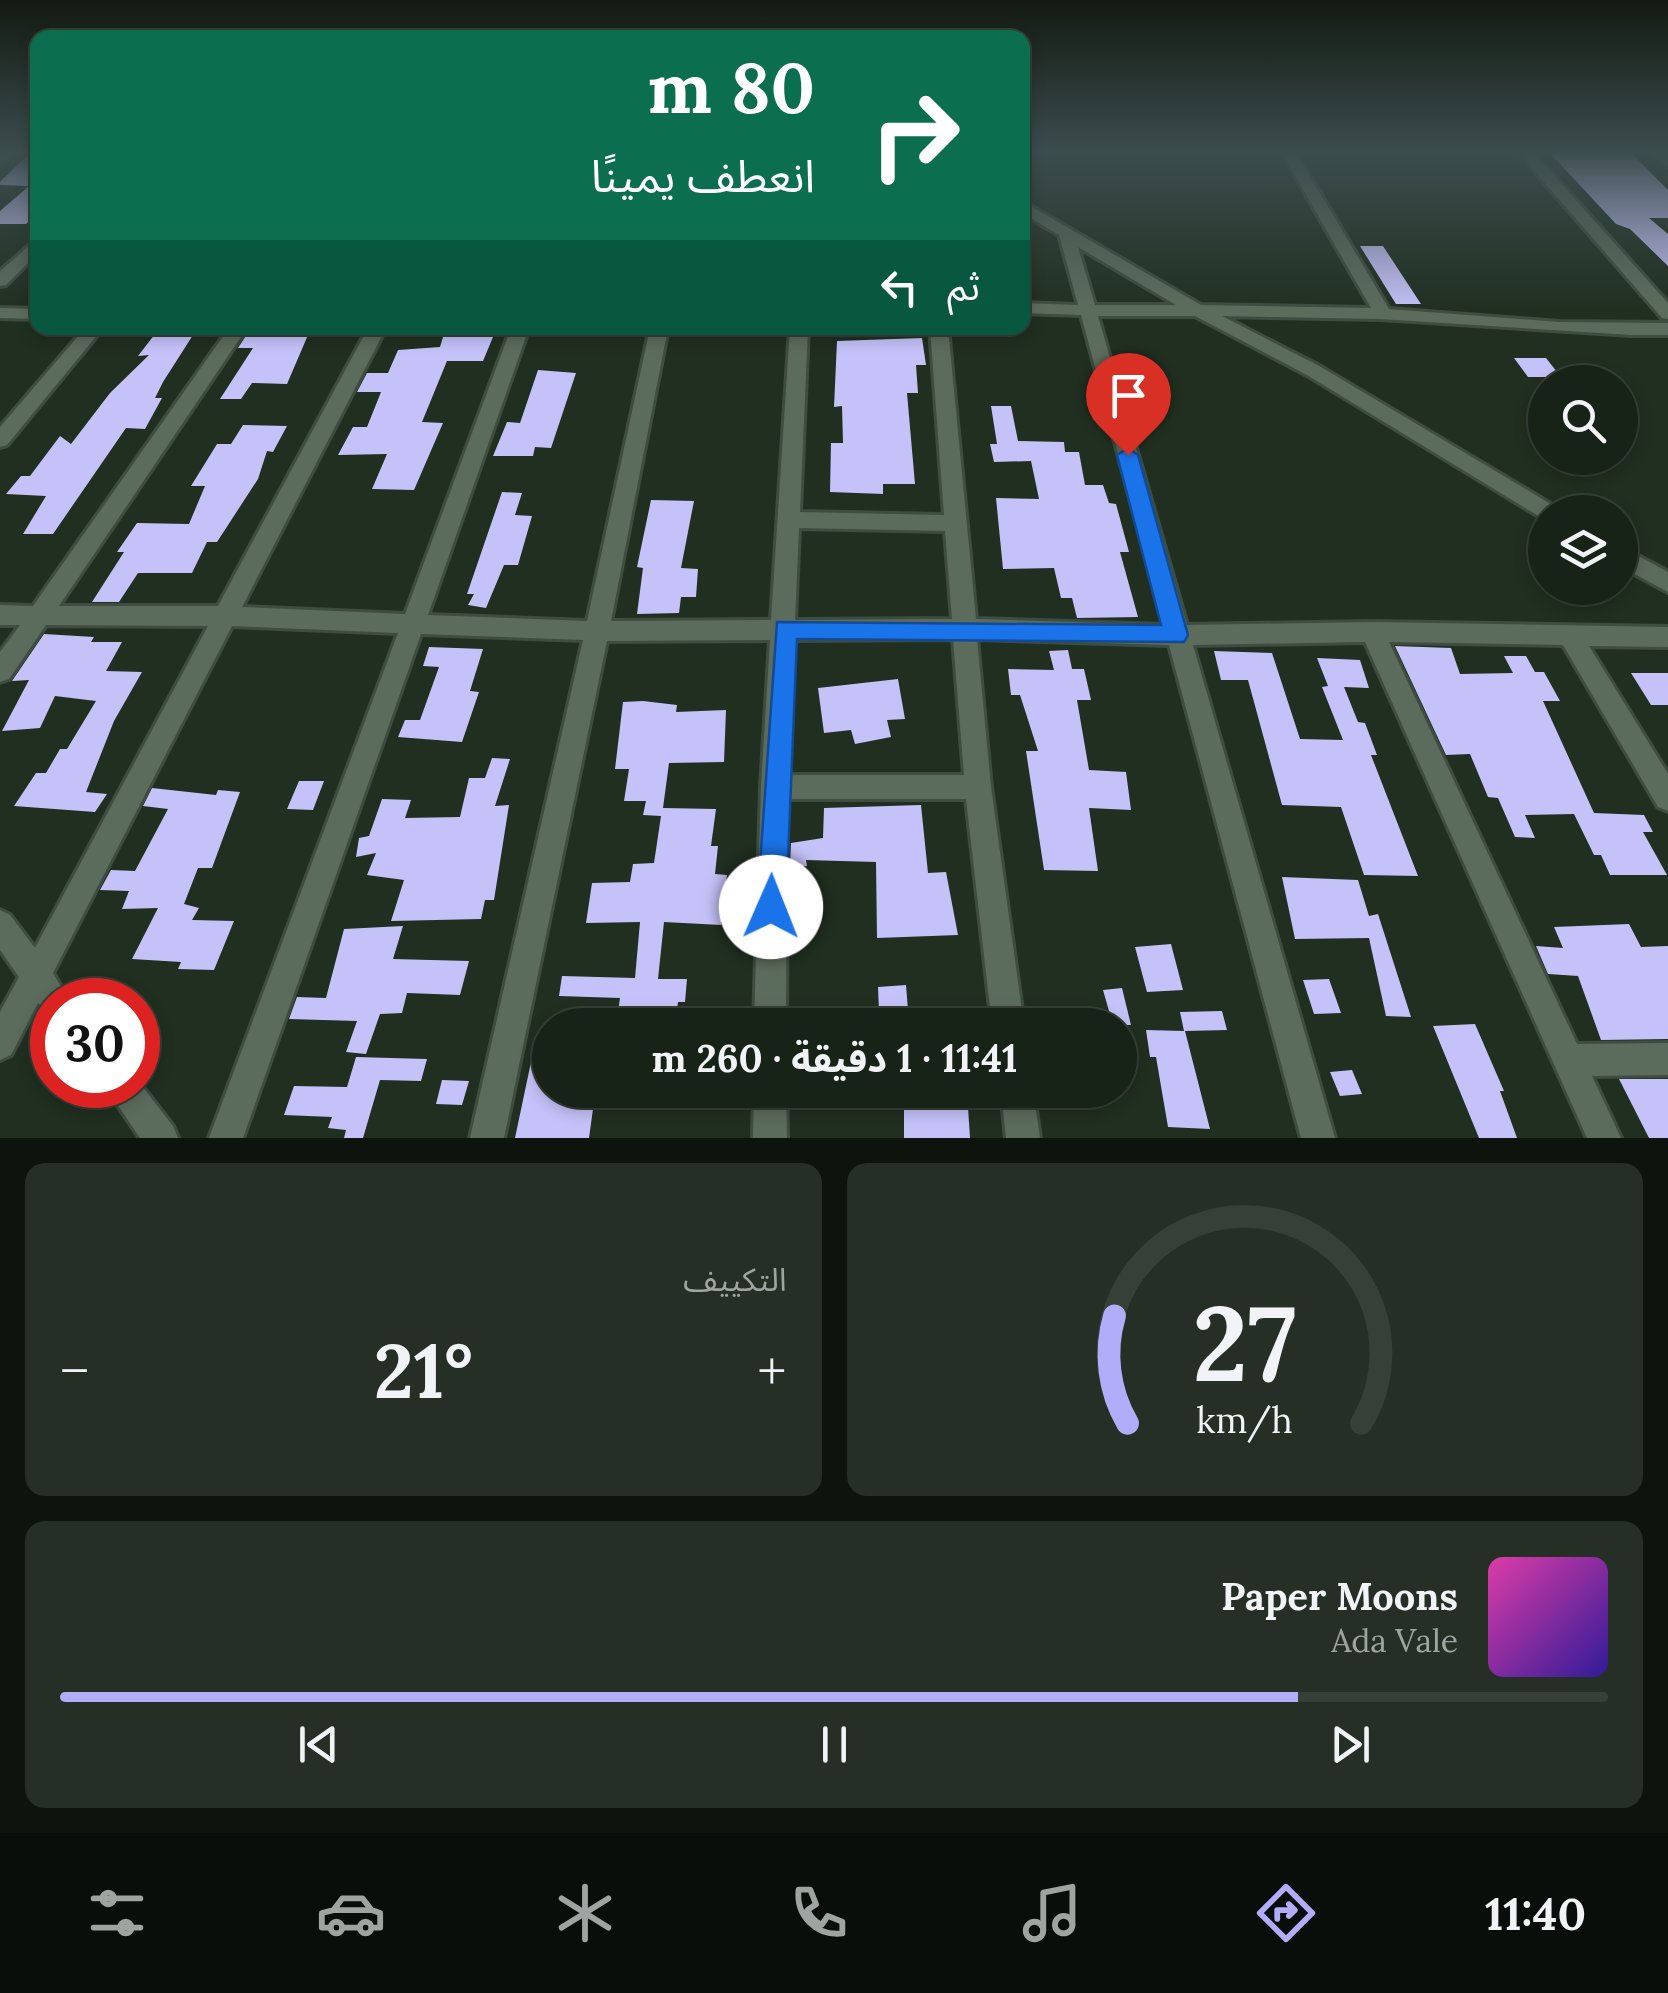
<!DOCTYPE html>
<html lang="ar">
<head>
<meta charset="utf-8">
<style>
  :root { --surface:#182318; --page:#252f25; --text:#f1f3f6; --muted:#9fa4a2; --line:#364037; --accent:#b2adf9 }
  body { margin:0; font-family:Lora,"Noto Sans Arabic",serif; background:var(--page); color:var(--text); direction:rtl; height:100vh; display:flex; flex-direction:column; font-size:38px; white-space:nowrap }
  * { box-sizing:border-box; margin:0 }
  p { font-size:32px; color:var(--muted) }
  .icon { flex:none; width:55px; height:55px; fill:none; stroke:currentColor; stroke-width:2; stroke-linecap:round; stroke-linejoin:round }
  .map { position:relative; height:1138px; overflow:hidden; direction:ltr }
  .drawer { display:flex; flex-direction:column; gap:25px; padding:25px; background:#0d130d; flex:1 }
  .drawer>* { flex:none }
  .guide { position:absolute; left:30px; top:30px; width:1000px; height:305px; border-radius:20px; box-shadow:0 5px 15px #0003,0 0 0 2px var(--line); direction:rtl; background:#0b6e4f; color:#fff; overflow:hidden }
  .tools { position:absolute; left:1528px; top:365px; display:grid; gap:20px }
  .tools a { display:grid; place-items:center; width:110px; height:110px; border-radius:50%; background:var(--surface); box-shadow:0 5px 15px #0003,0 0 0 2px var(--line); font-size:50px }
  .speed { position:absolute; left:30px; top:978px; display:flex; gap:20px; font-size:50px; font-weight:700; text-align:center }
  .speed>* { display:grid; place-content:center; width:130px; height:130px; border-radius:50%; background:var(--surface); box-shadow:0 5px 15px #0003,0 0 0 2px var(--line); line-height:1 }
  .speed .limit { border:15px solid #d22; background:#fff; color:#111 }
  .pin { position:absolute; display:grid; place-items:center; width:85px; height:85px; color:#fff; margin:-102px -42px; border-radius:50% 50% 50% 0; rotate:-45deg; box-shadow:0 0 10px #0007 }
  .pin .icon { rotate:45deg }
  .me { position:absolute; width:110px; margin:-55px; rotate:1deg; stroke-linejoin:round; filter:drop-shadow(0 0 8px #0008) }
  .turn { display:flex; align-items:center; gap:35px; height:210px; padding:0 50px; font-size:45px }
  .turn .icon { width:130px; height:130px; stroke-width:2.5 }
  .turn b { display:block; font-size:70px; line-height:85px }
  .then { display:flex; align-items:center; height:95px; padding:0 50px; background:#0003; gap:20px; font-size:38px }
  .big { font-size:75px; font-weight:700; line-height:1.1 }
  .drawer .widget { flex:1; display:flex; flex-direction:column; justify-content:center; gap:15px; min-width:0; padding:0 35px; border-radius:20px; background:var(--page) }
  .drawer .dial { align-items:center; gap:0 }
  .dial svg { height:260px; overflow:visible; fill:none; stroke:var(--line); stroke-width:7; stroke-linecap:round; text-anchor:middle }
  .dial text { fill:var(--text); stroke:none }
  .song { display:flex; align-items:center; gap:30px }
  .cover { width:120px; height:120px; border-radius:15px; background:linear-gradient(135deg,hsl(320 70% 55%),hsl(250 70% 35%)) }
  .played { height:10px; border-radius:5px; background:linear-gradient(90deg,var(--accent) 80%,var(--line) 80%) }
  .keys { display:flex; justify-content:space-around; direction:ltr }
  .heat { display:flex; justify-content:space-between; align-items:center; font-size:55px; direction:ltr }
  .drawer .tiles { flex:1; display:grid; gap:25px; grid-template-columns:1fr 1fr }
  .widget:last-child { grid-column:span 2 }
  .trip { position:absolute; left:532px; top:1008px; width:605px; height:100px; border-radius:50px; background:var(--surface); box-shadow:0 5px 15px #0003,0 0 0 2px var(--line); font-weight:700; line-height:100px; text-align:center; direction:rtl }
  .dock { display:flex; height:160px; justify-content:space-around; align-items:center; background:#0a0e0a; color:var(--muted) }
  .dock .icon { width:70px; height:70px }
  .dock .current { color:var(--accent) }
  .dock b { font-size:45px; color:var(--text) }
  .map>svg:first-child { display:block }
  .building { fill:#c5c2f9 }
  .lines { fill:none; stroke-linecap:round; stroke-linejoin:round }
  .street-casing { stroke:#3f4c40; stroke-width:6 }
  .street { fill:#5c6c5c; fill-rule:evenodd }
  .route { fill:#1a73e8; stroke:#114b97; stroke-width:2.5 }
</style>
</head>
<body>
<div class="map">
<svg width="1668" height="1138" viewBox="0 0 1668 1138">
  <rect width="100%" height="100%" fill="#202f20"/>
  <g class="building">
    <path d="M32 151H38V213L26 224H0V211L29 186 0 185V182Z"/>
    <path d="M1548 151H1629L1668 190V218H1649L1668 234V266L1630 229 1616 224Z"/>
    <path d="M1360 246H1383L1421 304H1396Z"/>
    <path d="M251 328H311L287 384 252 383 241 399H220L253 348H238Z"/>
    <path d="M155 334 193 335 163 382 155 398H162L145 429 126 428 53 534H23L46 496 6 494 21 476H30L60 436 71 444 110 393 149 355 138 356Z"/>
    <path d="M443 337H493L483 361H447L422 422 443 423 414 490 372 489 387 454 338 455 353 427H367L381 392H357L367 373H388L398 350 440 347Z"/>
    <path d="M922 338 926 365H916L918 393H907L915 484H883V494L830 492 831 443H843L842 406 834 407 837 341Z"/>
    <path d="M1514 358H1546L1561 377H1528Z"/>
    <path d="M538 370 576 373 551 448 535 447 533 456H493L507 422 520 423Z"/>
    <path d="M991 406H1011L1018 441 1064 442 1065 452H1079L1085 485H1103L1109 503 1116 504 1129 552H1120L1138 617 1077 618 1072 598H1061L1054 568 1003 569 996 498 1039 499 1031 461 994 462 990 444H997Z"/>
    <path d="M243 425 287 426 273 452 267 451 258 479 217 542H207L192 573H138L119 602H92L124 552H117L137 523 189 524 205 486H191L217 444H231Z"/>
    <path d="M502 492 522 493 515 515 532 516 518 565H504L486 608 468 605 474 594H467Z"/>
    <path d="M651 500 694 501 681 568 698 569 696 597H681L679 613 637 614 643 568 637 567Z"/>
    <path d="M44 634 94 637 91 642H122L106 671 142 672 114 721 86 792 107 794 95 812 14 806 36 773H46L60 749H67L96 701 55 696 40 728 2 731 29 680 12 681Z"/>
    <path d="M1395 646 1451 648 1460 674 1513 673 1504 656H1526L1535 672H1544L1560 701H1543L1594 813 1644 815 1653 832H1643L1667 875H1610L1601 855H1594L1574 814 1525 815 1535 838 1515 837 1498 798 1488 797 1470 754 1446 755Z"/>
    <path d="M429 647 483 649 470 691 479 692 462 742 398 737 405 720H420L439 667 423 666Z"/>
    <path d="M1068 650 1072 669H1084L1091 700H1077L1089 770 1126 772 1131 810 1089 808 1098 871 1044 870 1026 751H1038L1020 695H1011L1008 669 1054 670 1049 651Z"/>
    <path d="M1214 651 1272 653 1300 739 1343 740 1322 687 1328 686 1317 658 1360 660 1369 688 1344 687 1358 722 1365 723 1377 755H1371L1418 876 1364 875 1341 807 1282 805 1248 680H1221Z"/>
    <path d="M1631 673H1668V705H1651Z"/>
    <path d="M898 679 905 719 887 720 891 737 855 744 851 730 824 733 818 688Z"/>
    <path d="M643 701 677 705 676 712 726 710 724 762 669 763 663 808 716 809 711 846H718L715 874 727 875 721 925 664 922 658 979H687L685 1002H678L675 1025 617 1019 620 998 559 996 562 976 635 978 640 922 586 923 592 883 630 882 633 864 654 863 661 816 643 815 646 801H624L629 769H615L623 702Z"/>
    <path d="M492 758 510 759 495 806 509 805 494 900H485L481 919 391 921 404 880 367 875 376 853 356 857 359 838 369 836 382 799 411 800 405 818 460 817 469 778H485Z"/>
    <path d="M299 781H324L313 810 287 809Z"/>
    <path d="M152 788 216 795 218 790 240 792 212 868H198L184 904 199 908 192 920 234 921 214 970 178 969 181 962 132 959 158 908 122 909 129 891 100 890 111 870 135 871 168 809 143 806Z"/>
    <path d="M921 805 928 873 946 872 958 935 877 938 876 862 806 860 807 866 790 868 791 843 823 838 824 808Z"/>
    <path d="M1282 877 1358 880 1369 916 1378 914 1411 1017 1386 1016 1369 938 1295 939Z"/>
    <path d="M1629 924 1641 947 1668 946V1039L1601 1040 1578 976 1548 974 1536 946 1563 948 1554 927Z"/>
    <path d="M403 926 393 959 469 961 460 995 407 993 402 1013 380 1014 366 1054 346 1052 357 1021 289 1019 297 997 326 998 344 929Z"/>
    <path d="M1171 944 1183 990 1147 992 1135 947Z"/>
    <path d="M1329 979 1341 1013 1314 1014 1303 980Z"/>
    <path d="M906 985 908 1010 879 1012 878 987Z"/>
    <path d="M1122 988 1131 1025H1113L1103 990Z"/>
    <path d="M1222 1011 1227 1030 1185 1031 1210 1129 1168 1127 1156 1057H1150L1146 1030 1184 1031 1180 1012Z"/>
    <path d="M1475 1024 1504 1091H1500L1517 1138H1479L1433 1026Z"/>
    <path d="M356 1057 427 1059 421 1081 380 1080 363 1138H344L346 1130 328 1128 332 1117 284 1115 294 1086 347 1087Z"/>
    <path d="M531 1062 550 1065V1090H634L632 1108 593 1109 589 1138H515Z"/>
    <path d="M1352 1070 1362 1094 1340 1096 1330 1072Z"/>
    <path d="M1619 1079H1668V1138H1649Z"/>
    <path d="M442 1080 469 1081 462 1105 436 1104Z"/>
    <path d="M904 1104 968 1107 970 1138H904Z"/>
  </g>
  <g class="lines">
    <g class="street-casing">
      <g id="street">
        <path d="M0 151H16L0 163Z"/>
        <path d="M1281 151H1295L1389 309 1559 322 1668 323V335H1631L1380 319 1222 316 1321 367 1554 506 1556 512H1545V520L1307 375 1195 316H1098L1187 625 1372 622 1668 627V647L1589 646 1668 774V811L1658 807 1563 645 1389 642 1577 1044 1668 1043V1075L1592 1076 1621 1138H1587L1365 642 1193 645 1335 1138H1301L1169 645 977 639 991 787 1024 1025H992L966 799H787L786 1025H754L761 787 770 640 607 641 504 1138H470L583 640 421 634 243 1138H209L398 633 232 626 53 973 69 1000H52V1015L38 1003 11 1055 0 1060V1012L19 977 0 950V910L10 915 35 948 208 626 46 625 9 679 0 682V652L20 625H0V605L33 606 229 328H247L59 606H218L368 328H386L242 607 405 614 511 328H529L428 615 587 621 650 328H668L611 621 771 620 790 328H808L800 512 944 515 930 328H948L976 619 1164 625 1081 315 1022 313V303L1078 305 1059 235 1022 213V201L1201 305 1371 308ZM1078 247 1176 305H1095ZM799 528 945 531 952 619 795 620ZM953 639 964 775H788L794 640Z"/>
        <path d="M1517 151H1532L1668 303V319L1662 318Z"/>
        <path d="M1650 151H1666L1668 166Z"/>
        <path d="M38 238V253L6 285 0 286V271Z"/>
        <path d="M0 308 38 309V319L0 318Z"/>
        <path d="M85 328H103L7 445 0 447V427Z"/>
        <path d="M1620 546 1668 572V592L1620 566Z"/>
        <path d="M138 1081 173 1126 178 1138H140L104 1085H138Z"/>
        <path d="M754 1090H786L787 1138H753Z"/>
        <path d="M1001 1090H1033L1040 1138H1006Z"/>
      </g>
    </g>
    <use href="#street" class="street"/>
  </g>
  <linearGradient id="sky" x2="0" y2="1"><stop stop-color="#121a12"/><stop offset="0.49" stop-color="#3c4d4e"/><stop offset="1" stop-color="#3c4d4e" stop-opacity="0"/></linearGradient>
  <rect width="1668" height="311" fill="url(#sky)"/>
  <path class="route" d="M1128 448 1138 455 1188 635 1184 642 797 639 786 907 782 917 771 921 761 917 757 907 777 622 1161 625 1117 455Z"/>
</svg>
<div class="tools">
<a><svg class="icon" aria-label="search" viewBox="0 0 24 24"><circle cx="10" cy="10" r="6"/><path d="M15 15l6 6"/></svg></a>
<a><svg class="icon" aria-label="layers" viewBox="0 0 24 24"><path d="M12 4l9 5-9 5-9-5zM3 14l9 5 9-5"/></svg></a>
</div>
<div class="speed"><div class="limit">30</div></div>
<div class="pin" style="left:1128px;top:455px;background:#d93025"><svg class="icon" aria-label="arrive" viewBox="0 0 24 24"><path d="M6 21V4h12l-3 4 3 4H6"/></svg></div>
<svg class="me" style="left:771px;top:907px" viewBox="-20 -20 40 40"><circle r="19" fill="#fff"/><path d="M0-13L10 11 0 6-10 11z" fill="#1a73e8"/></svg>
<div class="trip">11:41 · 1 دقيقة · 260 m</div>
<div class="guide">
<div class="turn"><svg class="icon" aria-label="right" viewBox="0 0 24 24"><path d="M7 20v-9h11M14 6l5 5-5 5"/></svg><div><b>80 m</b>انعطف يمينًا</div></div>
<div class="then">ثم<svg class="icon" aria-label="left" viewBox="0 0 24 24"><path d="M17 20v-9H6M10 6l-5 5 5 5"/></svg></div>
</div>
</div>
<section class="drawer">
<div class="tiles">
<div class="widget dial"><svg viewBox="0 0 100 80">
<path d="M14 69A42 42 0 1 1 86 69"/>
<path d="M14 69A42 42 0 0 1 10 36" stroke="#b2adf9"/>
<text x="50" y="56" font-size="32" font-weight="700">27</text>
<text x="50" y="72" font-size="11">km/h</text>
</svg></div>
<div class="widget"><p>التكييف</p>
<div class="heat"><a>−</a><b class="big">21°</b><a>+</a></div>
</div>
<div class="widget">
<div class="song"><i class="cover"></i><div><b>Paper Moons</b><p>Ada Vale</p></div></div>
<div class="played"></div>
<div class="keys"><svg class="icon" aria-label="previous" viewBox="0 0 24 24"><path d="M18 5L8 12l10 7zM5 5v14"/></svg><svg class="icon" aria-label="pause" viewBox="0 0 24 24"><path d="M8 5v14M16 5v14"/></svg><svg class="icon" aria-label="next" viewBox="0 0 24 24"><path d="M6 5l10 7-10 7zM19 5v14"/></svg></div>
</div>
</div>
</section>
<nav class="dock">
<b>11:40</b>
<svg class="icon current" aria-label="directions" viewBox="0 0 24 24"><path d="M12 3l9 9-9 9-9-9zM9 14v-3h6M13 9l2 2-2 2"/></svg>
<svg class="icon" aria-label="music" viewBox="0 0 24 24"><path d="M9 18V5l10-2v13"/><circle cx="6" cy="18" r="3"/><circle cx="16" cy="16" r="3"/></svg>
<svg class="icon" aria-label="phone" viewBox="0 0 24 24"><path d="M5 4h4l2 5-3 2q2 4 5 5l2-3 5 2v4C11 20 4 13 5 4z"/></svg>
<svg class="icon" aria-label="climate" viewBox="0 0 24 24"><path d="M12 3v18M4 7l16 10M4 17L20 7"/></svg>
<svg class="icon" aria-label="car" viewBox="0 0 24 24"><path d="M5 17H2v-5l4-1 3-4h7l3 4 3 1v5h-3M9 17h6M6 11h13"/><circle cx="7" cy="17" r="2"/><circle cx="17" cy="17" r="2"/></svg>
<svg class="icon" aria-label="filters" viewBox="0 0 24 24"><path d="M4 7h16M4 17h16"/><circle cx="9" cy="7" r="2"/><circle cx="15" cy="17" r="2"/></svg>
</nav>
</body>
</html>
